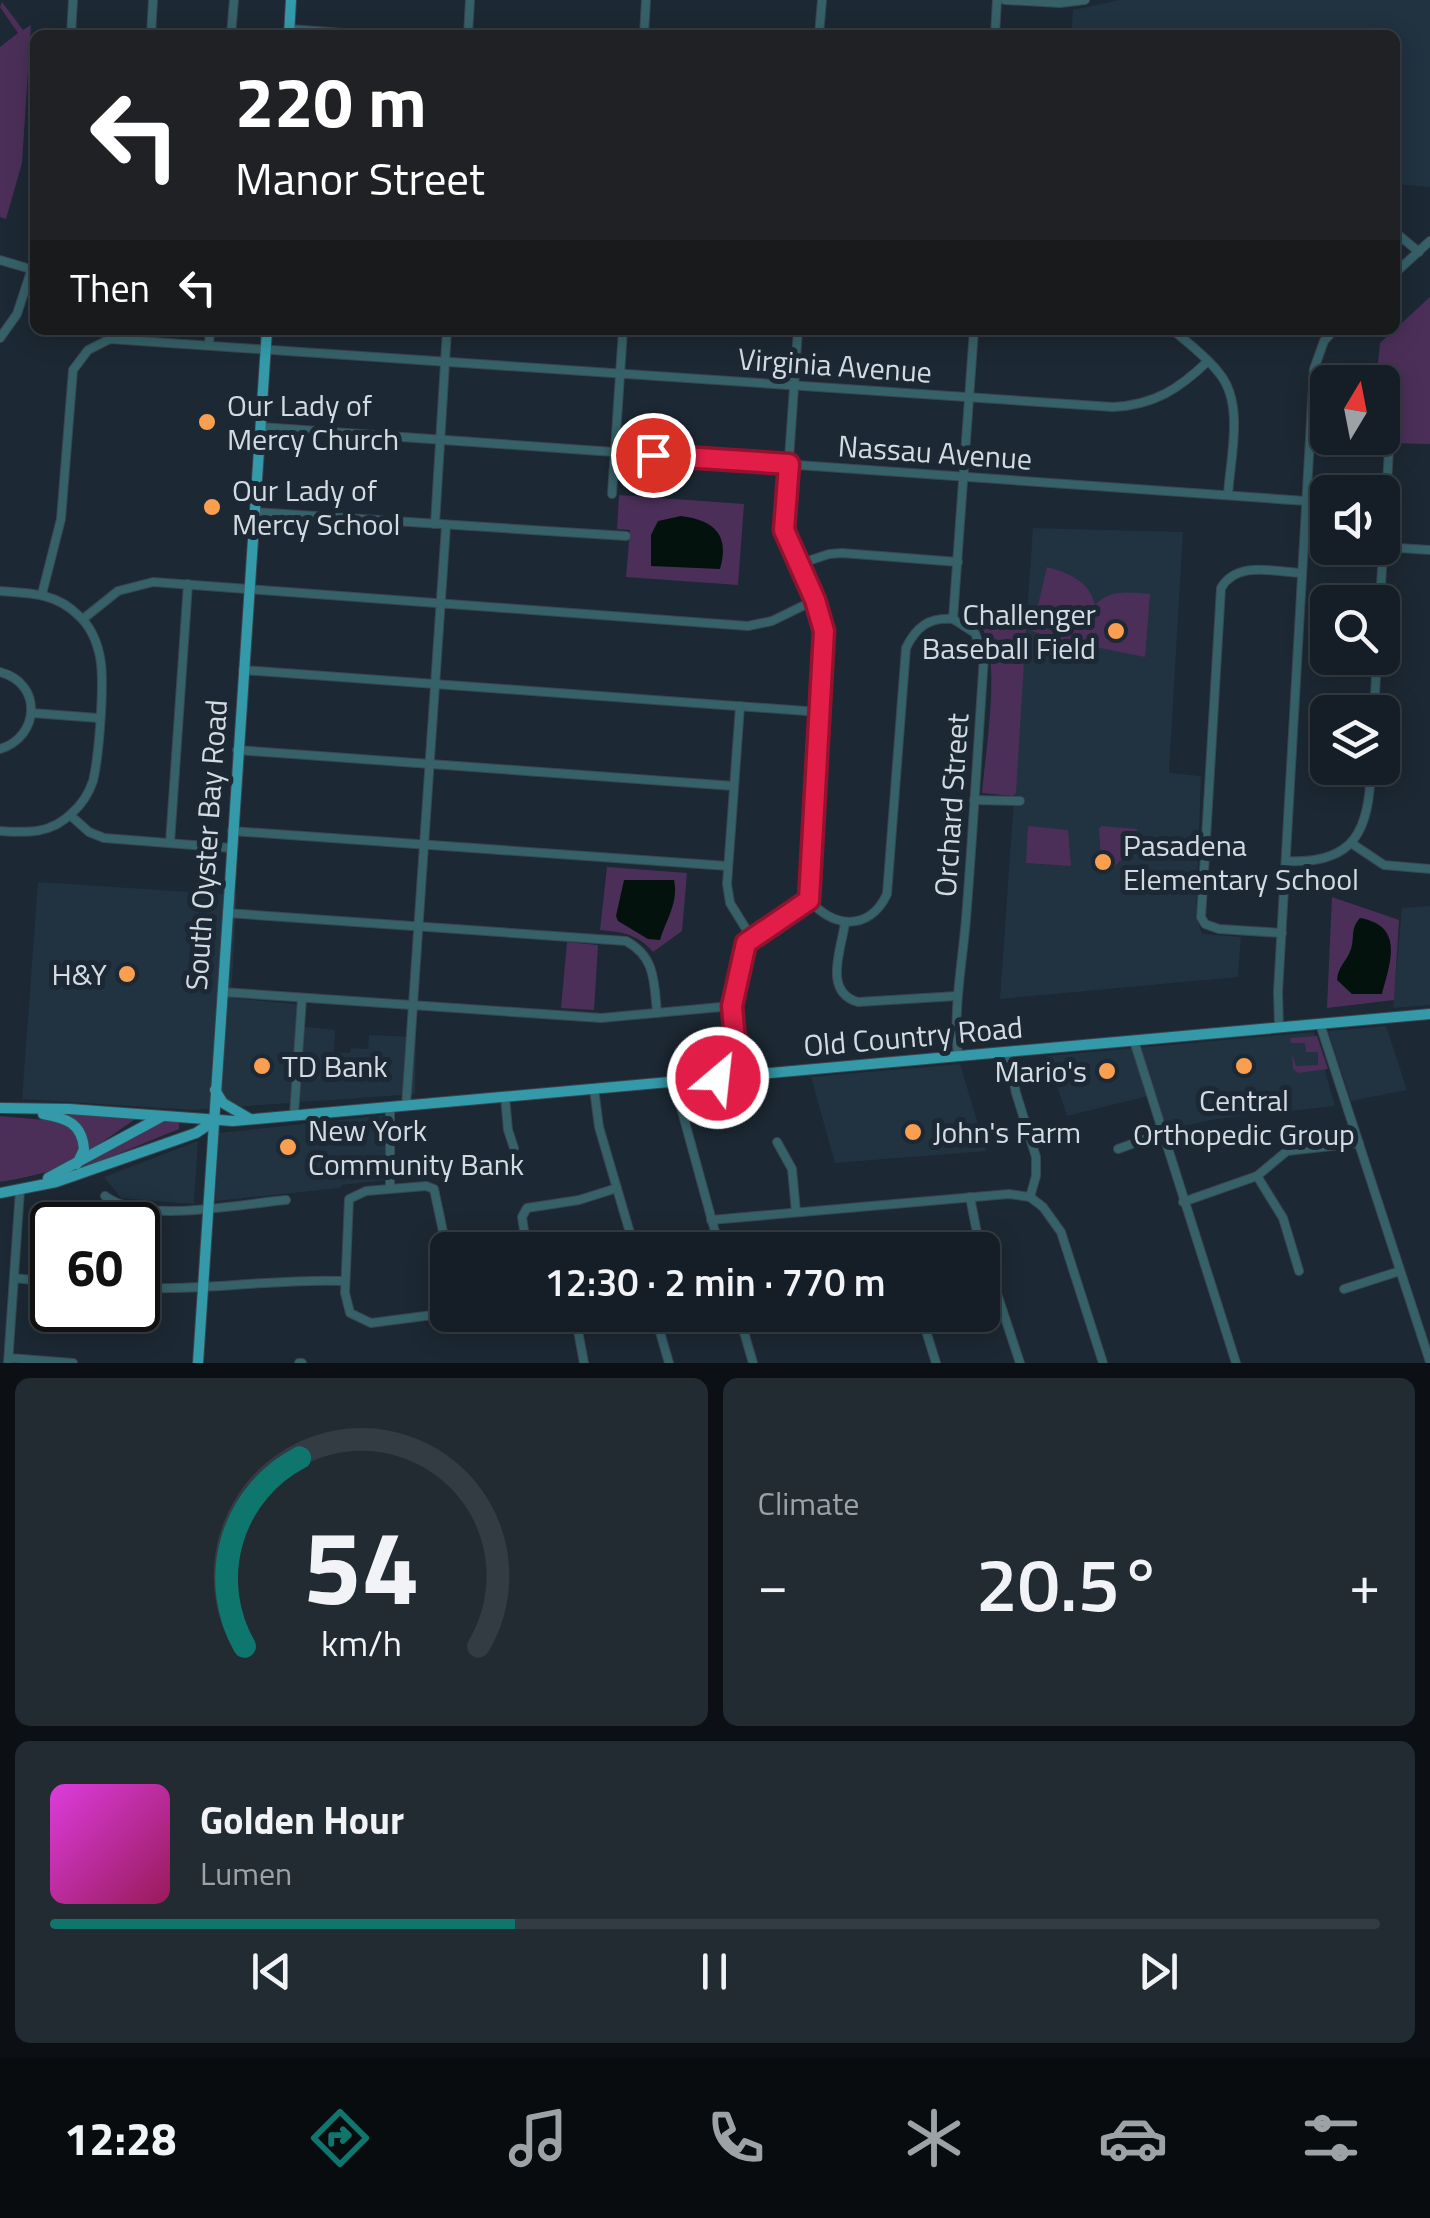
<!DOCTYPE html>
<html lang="en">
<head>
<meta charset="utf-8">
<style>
  :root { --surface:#151e26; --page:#222b32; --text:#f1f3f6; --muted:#9da2a7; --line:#343c43; --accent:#0f766e }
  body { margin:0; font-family:"Titillium Web",sans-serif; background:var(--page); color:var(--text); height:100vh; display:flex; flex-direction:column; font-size:38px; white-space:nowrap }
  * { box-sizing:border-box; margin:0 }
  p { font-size:32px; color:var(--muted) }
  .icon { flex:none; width:55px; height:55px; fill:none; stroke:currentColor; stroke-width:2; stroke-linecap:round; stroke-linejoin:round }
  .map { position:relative; height:1363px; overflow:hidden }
  .side { display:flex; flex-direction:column; gap:15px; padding:15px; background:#0c1015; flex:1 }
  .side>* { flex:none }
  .banner { position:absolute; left:30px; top:30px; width:1370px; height:305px; border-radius:15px; box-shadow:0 5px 25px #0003,0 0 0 2px var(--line); background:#202124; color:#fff; overflow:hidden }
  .needle { width:65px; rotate:10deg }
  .tools { position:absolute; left:1310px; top:365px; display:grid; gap:20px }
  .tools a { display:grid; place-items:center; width:90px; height:90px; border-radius:15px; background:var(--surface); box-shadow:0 5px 25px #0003,0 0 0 2px var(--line); font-size:50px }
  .speed { position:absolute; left:30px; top:1202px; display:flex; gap:20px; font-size:50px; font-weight:700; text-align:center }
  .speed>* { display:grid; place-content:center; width:130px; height:130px; border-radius:50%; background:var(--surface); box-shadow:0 5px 25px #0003,0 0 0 2px var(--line); line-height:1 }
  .speed .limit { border:5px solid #111; border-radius:15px; background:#fff; color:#111 }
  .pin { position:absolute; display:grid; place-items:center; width:85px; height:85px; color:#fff; margin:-42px; border:5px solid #fff; border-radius:50%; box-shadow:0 2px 10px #0007 }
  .me { position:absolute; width:110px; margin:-55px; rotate:28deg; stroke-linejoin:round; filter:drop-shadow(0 0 8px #0008) }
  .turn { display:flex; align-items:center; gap:35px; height:210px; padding:0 40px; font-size:45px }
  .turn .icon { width:130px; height:130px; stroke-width:2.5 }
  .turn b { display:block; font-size:70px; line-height:85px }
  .then { display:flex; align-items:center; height:95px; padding:0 40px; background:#0003; gap:20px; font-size:38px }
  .big { font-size:75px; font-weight:600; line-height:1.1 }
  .side .widget { flex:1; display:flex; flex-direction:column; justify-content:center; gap:15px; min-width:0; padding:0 35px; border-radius:15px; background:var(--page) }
  .side .dial { align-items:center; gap:0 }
  .dial svg { height:260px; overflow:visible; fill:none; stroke:var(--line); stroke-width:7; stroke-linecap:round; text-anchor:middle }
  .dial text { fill:var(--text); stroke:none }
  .song { display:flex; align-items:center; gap:30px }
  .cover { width:120px; height:120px; border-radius:15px; background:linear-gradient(135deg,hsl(300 70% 55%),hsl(330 70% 35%)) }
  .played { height:10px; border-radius:5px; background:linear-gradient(90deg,var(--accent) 35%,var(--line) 35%) }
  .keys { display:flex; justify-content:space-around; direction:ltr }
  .heat { display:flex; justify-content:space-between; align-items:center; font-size:55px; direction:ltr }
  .side .tiles { flex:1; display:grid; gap:15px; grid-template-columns:1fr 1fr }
  .widget:last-child { grid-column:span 2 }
  .trip { position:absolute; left:430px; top:1232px; width:570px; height:100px; border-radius:15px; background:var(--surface); box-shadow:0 5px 25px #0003,0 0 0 2px var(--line); font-weight:600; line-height:100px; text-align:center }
  .dock { display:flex; height:160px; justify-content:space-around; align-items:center; background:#080c0f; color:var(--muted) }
  .dock .icon { width:70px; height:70px }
  .dock .on { color:var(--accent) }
  .dock b { font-size:45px; color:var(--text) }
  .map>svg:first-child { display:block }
  .built { fill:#213240 }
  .green { fill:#4b2f58 }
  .water { fill:#04120e }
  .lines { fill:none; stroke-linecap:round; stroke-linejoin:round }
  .minor-casing { stroke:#39454f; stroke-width:10 }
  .major-casing { stroke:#39454f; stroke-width:12 }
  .minor { stroke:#366169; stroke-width:8 }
  .major { stroke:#349aaa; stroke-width:10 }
  .route-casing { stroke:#92132f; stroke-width:25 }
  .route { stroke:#e11d48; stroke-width:18 }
  .poi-dot { fill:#fa9f50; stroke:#1c2833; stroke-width:4 }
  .labels { text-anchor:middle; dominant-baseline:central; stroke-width:10; stroke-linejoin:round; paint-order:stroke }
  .street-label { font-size:30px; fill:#d3dbe2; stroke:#1c2833 }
  .poi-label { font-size:30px; fill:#d3dbe2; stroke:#1c2833; text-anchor:start }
</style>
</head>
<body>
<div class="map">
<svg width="1430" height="1363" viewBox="0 0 1430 1363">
  <rect width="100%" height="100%" fill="#1c2833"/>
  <g class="built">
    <path d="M1119 0H1430V187L1395 184V35H1071L1073 10Z"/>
    <path d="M1033 528 1183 532 1169 773 1201 776 1196 915 1202 934 1241 937 1238 977 1000 999Z"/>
    <path d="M38 882 237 895 231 998 306 1005 305 1027 335 1030 334 1052 350 1053 351 1048 368 1049 369 1035 416 1037 415 1094 193 1110 22 1099Z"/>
    <path d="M1430 906V1005L1393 1008 1402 908Z"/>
    <path d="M1386 1026 1407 1090 1351 1101 1328 1031Z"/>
    <path d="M1314 1032 1335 1106 1216 1119 1167 1130 1156 1094 1067 1116 1047 1056Z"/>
    <path d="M960 1064 986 1151 835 1163 811 1077Z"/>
    <path d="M387 1115 386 1180 342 1185 340 1188 215 1201 219 1133Z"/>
    <path d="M198 1141 194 1204 121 1198 104 1177Z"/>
  </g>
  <g class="green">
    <path d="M2 2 23 30 31 25 22 163 6 219 0 217V47L18 33 0 7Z"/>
    <path d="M1430 297V444L1388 443 1383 421 1382 382H1369L1378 363 1380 343Z"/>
    <path d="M619 495 744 504 738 585 626 577 630 530 617 529Z"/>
    <path d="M1047 567C1068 573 1090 581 1095 605 1109 589 1130 592 1150 594L1145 657 1090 646 1088 651 1032 631Z"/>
    <path d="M981 626 1026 629 1016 793 1013 796 982 793C985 754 1002 657 981 626Z"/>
    <path d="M1028 826 1068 830 1071 866 1026 863Z"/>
    <path d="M1102 826 1137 829 1136 840H1127L1125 856 1114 867 1101 860 1099 828Z"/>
    <path d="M607 867 687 873 682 931 653 952C638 934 622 932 600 930Z"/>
    <path d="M1332 897 1399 920 1394 1000 1327 1008Z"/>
    <path d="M567 942 598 945 594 1010 561 1008Z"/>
    <path d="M1317 1036 1328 1069 1298 1073 1293 1069 1292 1053 1296 1066 1318 1065V1052H1306L1305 1043H1291L1290 1038Z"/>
    <path d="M62 1113 141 1115 88 1152 82 1125Z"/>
    <path d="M0 1116 66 1122C73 1127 77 1133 79 1142 85 1170 20 1178 0 1182Z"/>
    <path d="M165 1121 179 1122V1129L83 1168 82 1165 153 1124Z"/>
  </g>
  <g class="water">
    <path d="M681 516C714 520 730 535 720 569L651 566V535L658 521Z"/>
    <path d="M624 880H674C679 902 666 920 660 940L648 939 618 921 616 916Z"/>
    <path d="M1360 918C1404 926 1391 961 1382 994H1352L1337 980C1338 966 1347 961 1351 949 1355 936 1350 929 1360 918Z"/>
  </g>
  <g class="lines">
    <g class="minor-casing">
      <g id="minor">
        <path d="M1005 0 1060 3 1085 0"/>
        <path d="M289 29 369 35"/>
        <path d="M71 35 73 0"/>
        <path d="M151 35 153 0"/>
        <path d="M231 35 234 0"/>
        <path d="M468 35 470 0"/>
        <path d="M644 35 646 0"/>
        <path d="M819 35 822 0"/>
        <path d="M995 35 997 0"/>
        <path d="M1395 232 1419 252"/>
        <path d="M0 260 34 270"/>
        <path d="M1395 273 1430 241"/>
        <path d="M1173 330C1189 344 1207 357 1219 373 1245 404 1230 458 1228 495"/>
        <path d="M0 338 17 314 35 259"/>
        <path d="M209 345 210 330"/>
        <path d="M261 427 1306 501"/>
        <path d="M612 494 623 330"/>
        <path d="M254 512 626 536"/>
        <path d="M435 524 447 330"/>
        <path d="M1383 547 1430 550"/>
        <path d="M799 564 829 554 842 553 958 562"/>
        <path d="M0 591C30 593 57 593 79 616 90 626 97 642 100 657 105 681 99 756 93 781 89 793 81 805 72 813 51 834 27 833 0 831"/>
        <path d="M42 594 61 519 73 370 88 350 110 339 1113 407C1154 405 1179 389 1208 361"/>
        <path d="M1380 602 1389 449 1382 420"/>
        <path d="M83 619 118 591 153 582 748 626 772 621 815 600"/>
        <path d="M243 670 820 712"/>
        <path d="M0 672C43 683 40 737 0 749"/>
        <path d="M740 706 727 884 730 903 751 937"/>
        <path d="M1374 712 1377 658"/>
        <path d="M32 713 98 718"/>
        <path d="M237 750 734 786"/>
        <path d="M974 800 1020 801"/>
        <path d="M70 815 89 832 104 838 231 848"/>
        <path d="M232 831 728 866"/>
        <path d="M170 843 188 584"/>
        <path d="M1351 843 1384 865 1430 869"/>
        <path d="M1286 861C1356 865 1369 829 1371 768"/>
        <path d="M809 899C832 929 870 931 887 894L906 648C916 627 929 617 953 619"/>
        <path d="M227 913 626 941C656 957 654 983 657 1013"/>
        <path d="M845 923C841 950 823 992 858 1002L957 996"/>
        <path d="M1282 933 1219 929 1205 924 1201 917 1204 871 1221 588C1237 560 1275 572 1302 573"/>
        <path d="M222 992 601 1018 732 1006"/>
        <path d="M1320 1024 1430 1362"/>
        <path d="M1279 1028 1278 992 1314 369 1324 341 1334 330"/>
        <path d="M1134 1041 1236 1363"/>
        <path d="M1008 1052 1016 1093 1036 1157V1176L1030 1197"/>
        <path d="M958 1057C953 1009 962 966 966 919 973 831 978 744 984 657L975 633 953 619 974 330"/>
        <path d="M738 1076 732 1006 747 943 809 899 824 646 820 613 784 530 798 330"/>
        <path d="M674 1082 720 1250"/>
        <path d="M594 1089 599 1127 635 1250"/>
        <path d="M505 1097 508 1130 514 1148"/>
        <path d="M406 1106 446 526"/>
        <path d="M390 1107V1189"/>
        <path d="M294 1115 302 998"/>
        <path d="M777 1142 792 1169 796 1212"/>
        <path d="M1118 1149 1162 1133"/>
        <path d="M1257 1176 1283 1218 1299 1271"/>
        <path d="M105 1196C143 1225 239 1204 286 1200"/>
        <path d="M970 1197 977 1233 1020 1363"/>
        <path d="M1183 1202 1257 1176 1287 1151 1359 1143"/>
        <path d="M711 1220 1009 1194 1030 1197 1043 1207 1061 1232 1103 1363"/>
        <path d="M527 1250 522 1217 527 1208 579 1200 617 1188"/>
        <path d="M448 1255 434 1189 426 1186 366 1191 349 1199 345 1293 350 1313 371 1323 448 1313"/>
        <path d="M14 1278 52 1282"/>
        <path d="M138 1288C207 1291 275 1278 345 1281"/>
        <path d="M1344 1289 1400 1271"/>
        <path d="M571 1315 578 1331 584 1363"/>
        <path d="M655 1315 669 1363"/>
        <path d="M739 1315 753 1363"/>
        <path d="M921 1315 936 1363"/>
        <path d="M9 1358 73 1363"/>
        <path d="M8 1363 20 1190"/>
        <path d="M299 1363H302"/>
      </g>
    </g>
    <g class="major-casing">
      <g id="major">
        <path d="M289 35 291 0"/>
        <path d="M215 1090 223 1103 250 1119"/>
        <path d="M0 1108 69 1109 233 1121 1430 1014"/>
        <path d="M43 1114C66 1118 82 1123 84 1149L77 1164"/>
        <path d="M48 1178 161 1117"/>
        <path d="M0 1193 56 1182 196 1133 214 1121"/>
        <path d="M198 1363 267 330"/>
      </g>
    </g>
    <use href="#minor" class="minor"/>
    <use href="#major" class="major"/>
  </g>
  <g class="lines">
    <g class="route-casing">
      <path id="route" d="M653 455 789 464 784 530 815 600 824 631 809 900 746 943 732 1006 738 1076 718 1078"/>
    </g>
    <use href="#route" class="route"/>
  </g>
  <g class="poi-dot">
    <circle cx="207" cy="422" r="10"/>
    <circle cx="212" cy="507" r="10"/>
    <circle cx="1116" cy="631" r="10"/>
    <circle cx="1103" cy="862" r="10"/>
    <circle cx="127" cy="974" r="10"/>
    <circle cx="262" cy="1066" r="10"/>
    <circle cx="1244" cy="1066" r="10"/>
    <circle cx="1107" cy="1071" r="10"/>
    <circle cx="913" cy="1132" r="10"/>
    <circle cx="288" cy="1147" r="10"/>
  </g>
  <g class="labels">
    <g class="street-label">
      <text transform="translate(835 365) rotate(4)">Virginia Avenue</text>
      <text transform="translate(935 452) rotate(4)">Nassau Avenue</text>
      <text transform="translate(951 805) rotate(-86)">Orchard Street</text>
      <text transform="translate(206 845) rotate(-86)">South Oyster Bay Road</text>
      <text transform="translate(913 1036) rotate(-5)">Old Country Road</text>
    </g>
    <g class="poi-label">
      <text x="227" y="405">Our Lady of<tspan x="227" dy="34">Mercy Church</tspan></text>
      <text x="232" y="490">Our Lady of<tspan x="232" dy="34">Mercy School</tspan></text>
      <text x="1096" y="614" text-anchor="end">Challenger<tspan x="1096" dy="34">Baseball Field</tspan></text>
      <text x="1123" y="845">Pasadena<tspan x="1123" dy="34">Elementary School</tspan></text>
      <text x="107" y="974" text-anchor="end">H&amp;Y</text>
      <text x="282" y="1066">TD Bank</text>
      <text x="1087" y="1071" text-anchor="end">Mario's</text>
      <text x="1244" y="1100" text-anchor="middle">Central<tspan x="1244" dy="34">Orthopedic Group</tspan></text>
      <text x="308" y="1130">New York<tspan x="308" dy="34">Community Bank</tspan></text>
      <text x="933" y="1132">John's Farm</text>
    </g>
  </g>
</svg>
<div class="tools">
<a><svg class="needle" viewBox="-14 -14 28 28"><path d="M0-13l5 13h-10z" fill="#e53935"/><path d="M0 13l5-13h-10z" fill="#9da2a7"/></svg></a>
<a><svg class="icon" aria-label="sound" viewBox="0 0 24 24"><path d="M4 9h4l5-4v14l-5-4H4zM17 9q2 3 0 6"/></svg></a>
<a><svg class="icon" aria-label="search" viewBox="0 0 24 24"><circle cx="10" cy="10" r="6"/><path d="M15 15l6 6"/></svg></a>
<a><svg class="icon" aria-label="layers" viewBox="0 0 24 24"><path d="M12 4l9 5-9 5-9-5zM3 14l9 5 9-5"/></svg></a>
</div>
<div class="speed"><div class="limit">60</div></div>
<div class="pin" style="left:653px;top:455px;background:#d93025"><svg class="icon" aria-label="arrive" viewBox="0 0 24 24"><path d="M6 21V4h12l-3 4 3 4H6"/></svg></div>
<svg class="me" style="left:718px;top:1078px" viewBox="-20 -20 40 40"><circle r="17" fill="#e11d48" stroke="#fff" stroke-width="3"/><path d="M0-11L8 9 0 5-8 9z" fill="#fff"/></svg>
<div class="trip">12:30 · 2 min · 770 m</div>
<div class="banner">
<div class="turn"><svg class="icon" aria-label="left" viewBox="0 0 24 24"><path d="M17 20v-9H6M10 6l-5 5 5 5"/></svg><div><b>220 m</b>Manor Street</div></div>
<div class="then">Then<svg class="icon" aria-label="left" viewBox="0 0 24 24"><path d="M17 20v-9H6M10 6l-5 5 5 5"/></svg></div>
</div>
</div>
<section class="side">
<div class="tiles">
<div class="widget dial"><svg viewBox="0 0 100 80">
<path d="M14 69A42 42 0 1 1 86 69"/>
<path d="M14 69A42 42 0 0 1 31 11" stroke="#0f766e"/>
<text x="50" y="56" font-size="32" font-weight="700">54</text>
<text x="50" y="72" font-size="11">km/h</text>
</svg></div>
<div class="widget"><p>Climate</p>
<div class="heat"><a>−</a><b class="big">20.5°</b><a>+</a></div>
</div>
<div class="widget">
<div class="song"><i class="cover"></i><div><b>Golden Hour</b><p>Lumen</p></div></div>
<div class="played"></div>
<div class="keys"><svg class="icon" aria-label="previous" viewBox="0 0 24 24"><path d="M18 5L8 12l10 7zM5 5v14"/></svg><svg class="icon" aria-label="pause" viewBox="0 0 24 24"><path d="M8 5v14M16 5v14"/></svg><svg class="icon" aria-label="next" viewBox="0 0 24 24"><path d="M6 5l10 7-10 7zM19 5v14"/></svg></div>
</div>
</div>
</section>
<nav class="dock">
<b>12:28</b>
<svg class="icon on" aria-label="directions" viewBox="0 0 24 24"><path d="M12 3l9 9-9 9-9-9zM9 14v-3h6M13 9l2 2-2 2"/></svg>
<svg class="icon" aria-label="music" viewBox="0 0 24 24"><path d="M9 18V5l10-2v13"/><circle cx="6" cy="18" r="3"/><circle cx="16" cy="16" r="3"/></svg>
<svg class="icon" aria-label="phone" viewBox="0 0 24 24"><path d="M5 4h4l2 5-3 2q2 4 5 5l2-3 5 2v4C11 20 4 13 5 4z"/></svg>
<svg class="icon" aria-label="climate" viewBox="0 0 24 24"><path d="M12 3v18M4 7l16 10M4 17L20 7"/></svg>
<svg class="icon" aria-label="car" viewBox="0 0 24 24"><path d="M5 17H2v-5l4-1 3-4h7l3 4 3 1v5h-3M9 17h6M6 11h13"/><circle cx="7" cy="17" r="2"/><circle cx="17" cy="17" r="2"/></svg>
<svg class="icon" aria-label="filters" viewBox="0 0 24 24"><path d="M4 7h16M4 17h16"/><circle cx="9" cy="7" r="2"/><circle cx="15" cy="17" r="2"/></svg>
</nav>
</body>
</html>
